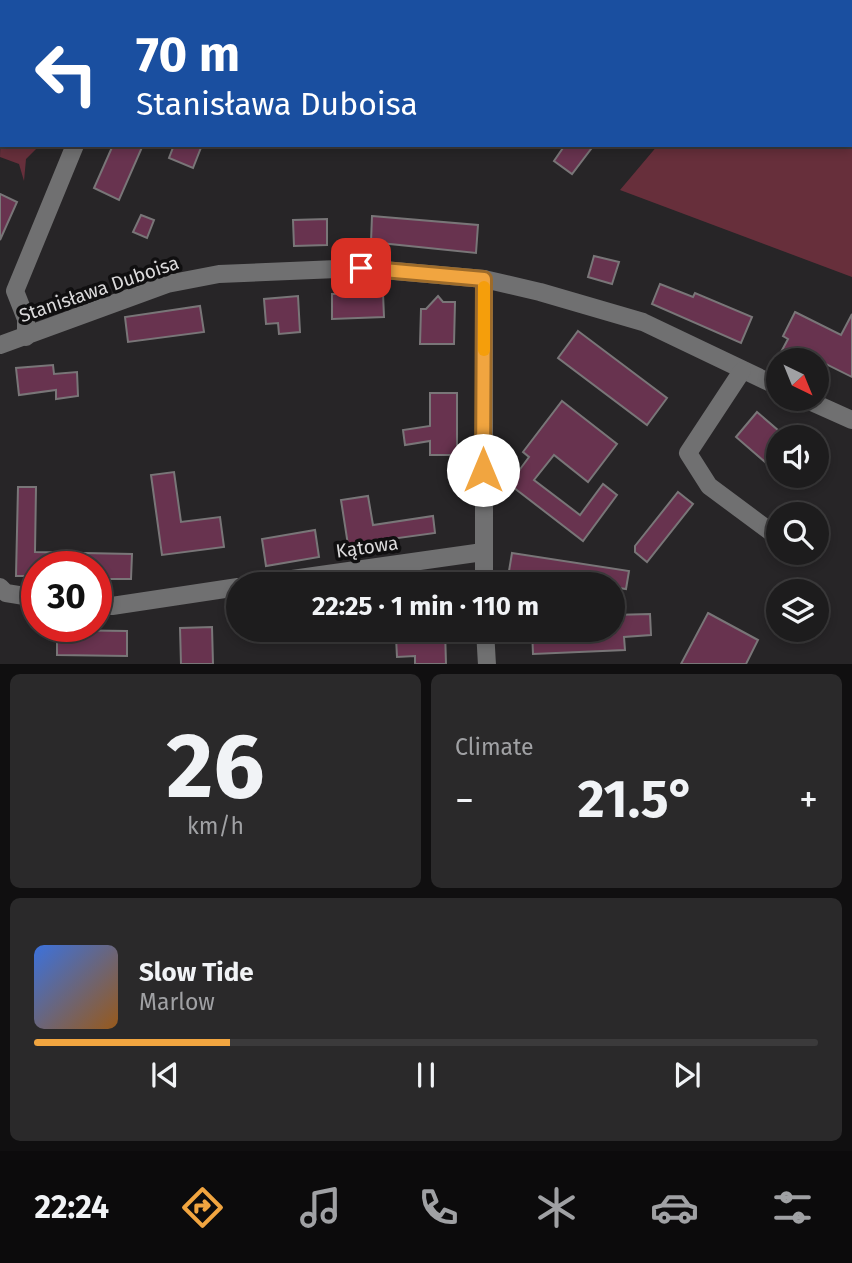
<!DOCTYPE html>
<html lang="en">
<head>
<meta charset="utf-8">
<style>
  :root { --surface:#1d1c1d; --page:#2a292a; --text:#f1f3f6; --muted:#a0a1a4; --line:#3b3a3b; --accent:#f1a540 }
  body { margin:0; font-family:"Fira Sans",sans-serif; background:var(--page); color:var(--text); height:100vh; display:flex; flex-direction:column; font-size:26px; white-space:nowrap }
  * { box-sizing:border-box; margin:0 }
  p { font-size:23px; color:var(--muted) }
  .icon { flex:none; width:38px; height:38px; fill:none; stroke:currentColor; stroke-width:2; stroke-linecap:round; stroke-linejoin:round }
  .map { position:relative; height:664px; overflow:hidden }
  .side { display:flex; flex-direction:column; gap:10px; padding:10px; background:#100f10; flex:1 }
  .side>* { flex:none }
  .banner { position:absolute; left:0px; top:0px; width:852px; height:147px; box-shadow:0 4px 10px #0003,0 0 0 2px var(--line); background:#1a4fa0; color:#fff; overflow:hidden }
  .needle { width:46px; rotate:137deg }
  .tools { position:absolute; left:766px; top:348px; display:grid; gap:14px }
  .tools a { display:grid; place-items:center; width:63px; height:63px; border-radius:50%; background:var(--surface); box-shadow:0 4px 10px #0003,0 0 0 2px var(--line); font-size:35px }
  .speed { position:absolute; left:21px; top:551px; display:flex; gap:14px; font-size:35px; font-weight:700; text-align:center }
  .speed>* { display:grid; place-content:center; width:91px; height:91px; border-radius:50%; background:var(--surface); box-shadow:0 4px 10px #0003,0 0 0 2px var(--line); line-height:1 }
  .speed .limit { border:10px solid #d22; background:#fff; color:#111 }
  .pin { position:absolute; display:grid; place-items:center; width:60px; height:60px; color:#fff; margin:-30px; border-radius:14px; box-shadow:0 4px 10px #0006 }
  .me { position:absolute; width:77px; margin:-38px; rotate:0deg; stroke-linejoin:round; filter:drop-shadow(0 0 5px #0008) }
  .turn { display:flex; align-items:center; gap:24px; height:147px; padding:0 21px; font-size:32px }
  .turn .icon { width:91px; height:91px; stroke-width:2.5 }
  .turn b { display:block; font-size:49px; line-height:60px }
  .big { font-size:52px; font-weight:700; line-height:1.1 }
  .side .card { flex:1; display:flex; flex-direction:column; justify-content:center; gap:10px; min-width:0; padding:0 24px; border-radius:10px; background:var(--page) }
  .side .dial { align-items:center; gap:0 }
  .dial b { font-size:91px; line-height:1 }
  .song { display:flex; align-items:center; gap:21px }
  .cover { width:84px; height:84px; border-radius:10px; background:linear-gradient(135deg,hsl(220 70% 55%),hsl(30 70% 35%)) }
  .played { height:7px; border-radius:4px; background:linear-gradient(90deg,var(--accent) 25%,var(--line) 25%) }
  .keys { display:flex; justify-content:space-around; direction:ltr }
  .heat { display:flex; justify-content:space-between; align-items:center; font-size:38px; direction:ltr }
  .side .tiles { flex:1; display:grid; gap:10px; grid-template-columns:1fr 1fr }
  .card:last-child { grid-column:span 2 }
  .trip { position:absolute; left:226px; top:572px; width:399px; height:70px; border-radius:35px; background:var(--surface); box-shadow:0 4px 10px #0003,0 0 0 2px var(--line); font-weight:700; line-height:70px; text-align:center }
  .tabs { display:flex; height:112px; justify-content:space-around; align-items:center; background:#0c0b0c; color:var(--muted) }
  .tabs .icon { width:49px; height:49px }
  .tabs .selected { color:var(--accent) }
  .tabs b { font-size:32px; color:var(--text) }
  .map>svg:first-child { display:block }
  .green { fill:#672f3b }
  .building { fill:#68334f; stroke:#797678; stroke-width:2 }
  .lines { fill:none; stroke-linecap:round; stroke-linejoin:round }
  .minor { stroke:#707071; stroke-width:18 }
  .route-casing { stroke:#9d6b2a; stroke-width:18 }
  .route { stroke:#f1a540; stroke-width:12 }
  .slow { stroke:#f59e0b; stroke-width:12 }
  .labels { text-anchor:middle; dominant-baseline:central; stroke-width:7; stroke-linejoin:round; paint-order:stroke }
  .street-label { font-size:19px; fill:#dbdadb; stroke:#100f10 }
</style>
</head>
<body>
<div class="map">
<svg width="852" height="665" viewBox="0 0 852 665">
  <rect width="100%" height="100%" fill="#272527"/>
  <g class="green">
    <path d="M793 0H852V277L620 190 658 145H850V2H792Z"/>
    <path d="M2 95V145H40L26 159 24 181 19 164 0 157Z"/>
  </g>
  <g class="building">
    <path d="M113 145H143L119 200 94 188Z"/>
    <path d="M174 145H202L193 168 169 158Z"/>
    <path d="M565 145H594L572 174 554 161Z"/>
    <path d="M0 194 17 202 0 240Z"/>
    <path d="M141 215 154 220 147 238 133 232Z"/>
    <path d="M372 216 478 225 476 253 371 242Z"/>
    <path d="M327 219V245L294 246 293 220Z"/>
    <path d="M594 256 619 262 612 284 588 277Z"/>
    <path d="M660 284 693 297 695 293 752 317 741 343 652 304Z"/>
    <path d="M383 293 384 317 332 319V294Z"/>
    <path d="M298 296 300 332 279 334 278 323 266 324 264 299Z"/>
    <path d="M438 296 443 302H455L454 344H420L421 309H426Z"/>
    <path d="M200 306 204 332 128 342 125 317Z"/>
    <path d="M795 312 841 335 852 314V377L802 352 798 360 780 354 788 339 783 336Z"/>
    <path d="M578 331 667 398 647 425 558 358Z"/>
    <path d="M53 365 54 374 77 372 78 396 56 399V390L19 395 16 368Z"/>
    <path d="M430 393H457V455H430V441L405 445 403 430 430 426Z"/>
    <path d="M562 401 617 444 588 482 554 455 534 480 580 515 603 484 617 495 583 541 509 484 529 457 523 452Z"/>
    <path d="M757 412 779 431V474L736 437Z"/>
    <path d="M174 472 181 522 220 517 224 547 162 555 151 475Z"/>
    <path d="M18 487H36L35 552 132 554 131 579H96V567H35V576H16Z"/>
    <path d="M678 492 693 504 647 562 635 552V546Z"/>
    <path d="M368 496 373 525 433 516 435 533 348 545 341 500Z"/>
    <path d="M315 530 319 557 266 566 262 539Z"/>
    <path d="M512 553 629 571 626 589 612 587V584L509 571Z"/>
    <path d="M708 613 758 640 746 664H681Z"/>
    <path d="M650 614 651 635 624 637 625 650 533 654 532 630H612V615Z"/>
    <path d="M212 627 213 664H181L180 628Z"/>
    <path d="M57 630 127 631V656L57 655Z"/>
    <path d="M413 630H445L446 664H415V656L397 657 396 637 414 636Z"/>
  </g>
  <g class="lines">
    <g class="minor">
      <path d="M142 2 143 0"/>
      <path d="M26 337V319L15 291 75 145"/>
      <path d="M0 345 167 284 219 274 361 268 484 279 540 292 643 322 779 387"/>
      <path d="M742 371 688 453 709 486 779 538"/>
      <path d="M805 399 852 420"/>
      <path d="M257 584 483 552"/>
      <path d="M484 584V279"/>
      <path d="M0 587 6 593 37 598"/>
      <path d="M96 604 112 606 238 587"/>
      <path d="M485 630 487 665"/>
    </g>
  </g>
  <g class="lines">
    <g class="route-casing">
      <path id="route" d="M361 268 484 279 483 470"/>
    </g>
    <use href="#route" class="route"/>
    <path class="slow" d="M484 350V287"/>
  </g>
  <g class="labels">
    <g class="street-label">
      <text transform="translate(99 289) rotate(-19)">Stanisława Duboisa</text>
      <text transform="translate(367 547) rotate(-8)">Kątowa</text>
    </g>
  </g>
</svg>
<div class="tools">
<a><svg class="needle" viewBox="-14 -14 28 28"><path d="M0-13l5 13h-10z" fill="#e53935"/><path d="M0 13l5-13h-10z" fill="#a0a1a4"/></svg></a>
<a><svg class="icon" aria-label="sound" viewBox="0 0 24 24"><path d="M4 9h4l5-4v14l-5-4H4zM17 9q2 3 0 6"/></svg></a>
<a><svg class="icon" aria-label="search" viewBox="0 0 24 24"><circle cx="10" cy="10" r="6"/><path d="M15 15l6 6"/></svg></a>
<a><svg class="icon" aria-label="layers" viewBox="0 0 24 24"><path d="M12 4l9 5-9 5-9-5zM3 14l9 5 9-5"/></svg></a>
</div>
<div class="speed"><div class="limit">30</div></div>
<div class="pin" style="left:361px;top:268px;background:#d93025"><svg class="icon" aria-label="arrive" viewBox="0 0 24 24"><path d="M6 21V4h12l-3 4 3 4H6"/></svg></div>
<svg class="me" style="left:483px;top:470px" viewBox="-20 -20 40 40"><circle r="19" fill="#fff"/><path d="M0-13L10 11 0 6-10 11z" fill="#f1a540"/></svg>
<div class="trip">22:25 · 1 min · 110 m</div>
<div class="banner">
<div class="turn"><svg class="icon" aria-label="left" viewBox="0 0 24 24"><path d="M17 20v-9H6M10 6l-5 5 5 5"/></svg><div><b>70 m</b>Stanisława Duboisa</div></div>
</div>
</div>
<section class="side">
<div class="tiles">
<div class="card dial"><b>26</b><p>km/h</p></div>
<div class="card"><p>Climate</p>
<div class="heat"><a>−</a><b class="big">21.5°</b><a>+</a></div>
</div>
<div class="card">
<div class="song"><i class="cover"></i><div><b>Slow Tide</b><p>Marlow</p></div></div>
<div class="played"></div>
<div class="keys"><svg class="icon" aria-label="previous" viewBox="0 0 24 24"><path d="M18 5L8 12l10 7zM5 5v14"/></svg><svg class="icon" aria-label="pause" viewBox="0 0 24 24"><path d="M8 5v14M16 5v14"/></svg><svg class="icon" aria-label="next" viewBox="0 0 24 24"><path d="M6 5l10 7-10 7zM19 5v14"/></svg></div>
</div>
</div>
</section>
<nav class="tabs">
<b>22:24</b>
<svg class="icon selected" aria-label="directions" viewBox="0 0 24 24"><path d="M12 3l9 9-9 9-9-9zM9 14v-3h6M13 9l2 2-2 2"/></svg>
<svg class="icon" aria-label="music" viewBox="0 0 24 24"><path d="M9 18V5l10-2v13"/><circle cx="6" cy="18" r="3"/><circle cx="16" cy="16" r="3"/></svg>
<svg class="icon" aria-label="phone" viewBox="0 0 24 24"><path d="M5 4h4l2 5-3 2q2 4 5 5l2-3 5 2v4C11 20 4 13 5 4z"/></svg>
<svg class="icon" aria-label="climate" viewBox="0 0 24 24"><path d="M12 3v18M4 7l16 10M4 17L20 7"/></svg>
<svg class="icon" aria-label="car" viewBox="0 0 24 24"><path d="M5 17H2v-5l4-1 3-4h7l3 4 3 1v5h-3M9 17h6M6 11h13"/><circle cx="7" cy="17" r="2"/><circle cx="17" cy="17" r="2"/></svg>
<svg class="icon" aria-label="filters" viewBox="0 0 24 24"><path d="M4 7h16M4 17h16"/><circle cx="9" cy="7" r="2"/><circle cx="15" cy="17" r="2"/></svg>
</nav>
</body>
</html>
